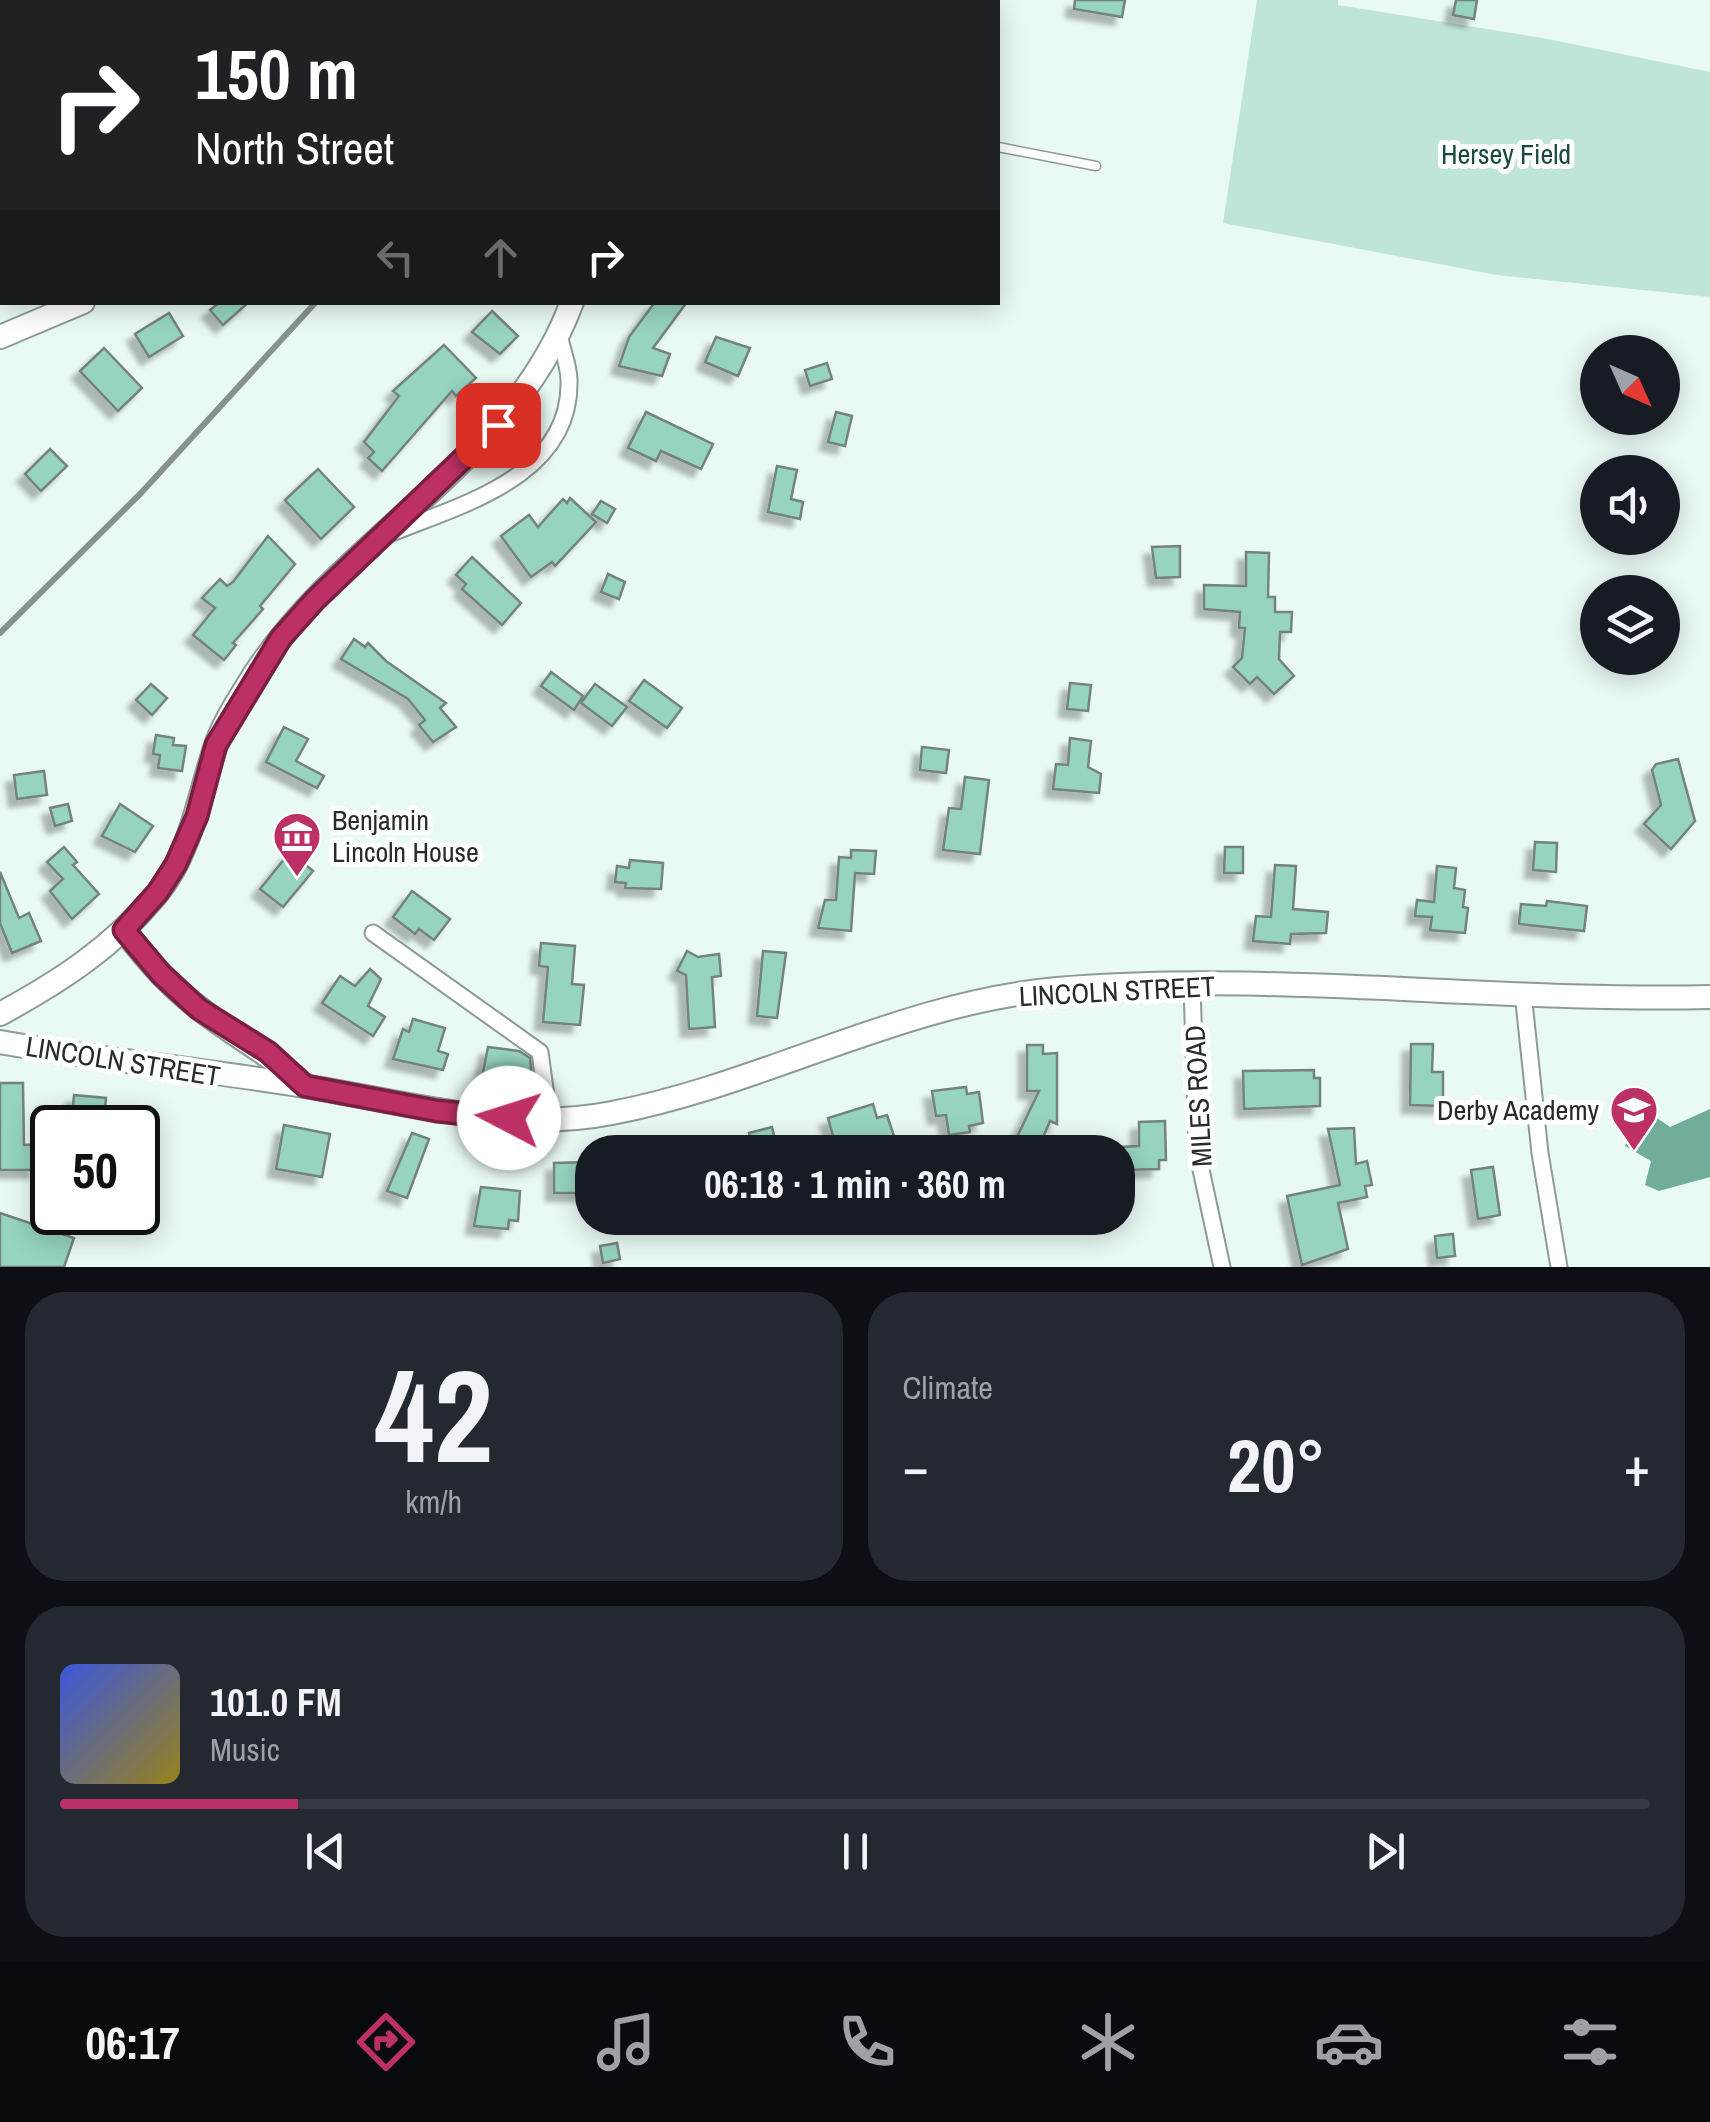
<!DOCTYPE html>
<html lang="en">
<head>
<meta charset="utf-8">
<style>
  :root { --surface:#171b24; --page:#242831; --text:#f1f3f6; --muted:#9ea1a6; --line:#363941; --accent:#bd3065 }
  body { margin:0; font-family:"Archivo Narrow",sans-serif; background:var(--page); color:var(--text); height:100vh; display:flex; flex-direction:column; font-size:38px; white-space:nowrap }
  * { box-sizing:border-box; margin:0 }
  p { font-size:32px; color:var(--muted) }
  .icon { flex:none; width:55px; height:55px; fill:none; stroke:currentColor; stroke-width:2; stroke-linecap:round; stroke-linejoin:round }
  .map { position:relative; height:1267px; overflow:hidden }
  .side { display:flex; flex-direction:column; gap:25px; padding:25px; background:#0d0f14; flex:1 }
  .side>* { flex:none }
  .guide { position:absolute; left:0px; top:0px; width:1000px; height:305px; box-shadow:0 5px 25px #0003; background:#202124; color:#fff; overflow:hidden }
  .needle { width:65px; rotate:135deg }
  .controls { position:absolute; left:1580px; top:335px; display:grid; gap:20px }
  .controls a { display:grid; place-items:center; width:100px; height:100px; border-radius:50%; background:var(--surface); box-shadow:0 5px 25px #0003; font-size:50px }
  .speed { position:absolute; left:30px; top:1105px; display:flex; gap:20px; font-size:50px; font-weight:700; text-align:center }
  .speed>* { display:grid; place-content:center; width:130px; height:130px; border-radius:50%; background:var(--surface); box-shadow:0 5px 25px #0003; line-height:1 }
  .speed .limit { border:5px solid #111; border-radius:15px; background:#fff; color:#111 }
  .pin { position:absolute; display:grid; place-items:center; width:85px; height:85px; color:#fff; margin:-42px; border-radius:20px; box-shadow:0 5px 15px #0006 }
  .me { position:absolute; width:110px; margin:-55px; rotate:275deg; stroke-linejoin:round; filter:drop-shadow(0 0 8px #0008) }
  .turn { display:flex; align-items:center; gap:35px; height:210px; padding:0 30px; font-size:45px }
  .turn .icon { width:130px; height:130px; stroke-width:2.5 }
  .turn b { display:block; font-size:70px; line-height:85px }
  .lanes { display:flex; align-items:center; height:95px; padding:0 30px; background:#0003; justify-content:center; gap:50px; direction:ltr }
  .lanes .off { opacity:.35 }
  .big { font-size:75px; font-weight:700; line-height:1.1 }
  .side .card { flex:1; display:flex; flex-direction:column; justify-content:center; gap:15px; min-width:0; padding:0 35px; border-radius:40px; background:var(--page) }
  .side .dial { align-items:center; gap:0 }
  .dial b { font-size:130px; line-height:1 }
  .song { display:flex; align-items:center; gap:30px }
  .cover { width:120px; height:120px; border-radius:15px; background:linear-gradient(135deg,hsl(230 70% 55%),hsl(50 70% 35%)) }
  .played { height:10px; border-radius:5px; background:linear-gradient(90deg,var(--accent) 15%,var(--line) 15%) }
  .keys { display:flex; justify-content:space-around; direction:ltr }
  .heat { display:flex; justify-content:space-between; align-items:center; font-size:55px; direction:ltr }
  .side .tiles { flex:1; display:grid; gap:25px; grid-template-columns:1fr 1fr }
  .card:last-child { grid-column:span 2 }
  .trip { position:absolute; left:575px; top:1135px; width:560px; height:100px; border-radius:40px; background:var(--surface); box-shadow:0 5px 25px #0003; font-weight:700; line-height:100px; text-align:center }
  .menu { display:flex; height:160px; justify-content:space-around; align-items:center; background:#090b0e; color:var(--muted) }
  .menu .icon { width:70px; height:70px }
  .menu .on { color:var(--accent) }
  .menu b { font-size:45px; color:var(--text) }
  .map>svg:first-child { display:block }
  .green { fill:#bfe5d8 }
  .water { fill:#71ad9a }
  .building { fill:#96d4c0; stroke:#75837e; stroke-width:2.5; filter:url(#shadow) }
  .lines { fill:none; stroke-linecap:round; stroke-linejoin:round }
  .lane-casing { stroke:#8c9b96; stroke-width:11 }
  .street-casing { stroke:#8c9b96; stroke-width:19 }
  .secondary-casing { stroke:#8c9b96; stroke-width:26 }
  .lane { stroke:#fff; stroke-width:8 }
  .street { stroke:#fff; stroke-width:15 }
  .secondary { stroke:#fff; stroke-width:22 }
  .rail { stroke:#87928e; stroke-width:6 }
  .route-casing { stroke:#7b1f42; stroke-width:25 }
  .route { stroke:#bd3065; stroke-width:18 }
  .labels { text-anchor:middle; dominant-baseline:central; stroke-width:10; stroke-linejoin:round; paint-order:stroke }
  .park-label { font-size:28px; fill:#184b3e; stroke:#fff }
  .poi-label { font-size:28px; fill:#262c2a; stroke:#fff; text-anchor:start }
  .street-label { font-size:28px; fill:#262c2a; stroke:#fff }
</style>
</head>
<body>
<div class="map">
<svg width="1710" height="1267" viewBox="0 0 1710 1267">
  <defs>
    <filter id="shadow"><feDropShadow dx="-8" dy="8" stdDeviation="2.5" flood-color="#0004"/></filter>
  </defs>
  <rect width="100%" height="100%" fill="#e9f9f3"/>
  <path class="green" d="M1257 0H1338V5L1543 38 1710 72V297L1497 275 1223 223Z"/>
  <path class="water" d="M1644 1109 1670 1127 1710 1109V1177L1659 1191 1645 1185 1651 1161 1625 1146 1636 1113Z"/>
  <g class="building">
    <path d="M1075 0H1125L1122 17 1074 9Z"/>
    <path d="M1456 0H1477L1474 19 1453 15Z"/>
    <path d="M220 302H249L223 325 210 310Z"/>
    <path d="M655 302H687L653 348 670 354 662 376 619 366 629 337Z"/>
    <path d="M492 311 518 336 500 354 472 332Z"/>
    <path d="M169 313 183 336 149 357 135 334Z"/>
    <path d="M716 337 750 348 738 376 705 362Z"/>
    <path d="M444 345 476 378 456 396 452 391 382 471 368 458 374 452 364 442 399 396 393 391Z"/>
    <path d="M104 348 142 388 118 411 80 371Z"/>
    <path d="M827 363 832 379 810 386 805 370Z"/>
    <path d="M646 412 713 444 701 469 661 451 656 461 628 448Z"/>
    <path d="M836 412 852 416 845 446 828 442Z"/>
    <path d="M50 449 67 466 41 491 25 474Z"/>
    <path d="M777 466 797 470 791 499 803 502 800 519 768 512Z"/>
    <path d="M318 469 354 507 321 539 285 500Z"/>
    <path d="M570 498 596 522 555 566 552 562 531 577 501 536 529 515 538 527 563 499 567 503Z"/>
    <path d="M601 501 615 509 607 523 592 514Z"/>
    <path d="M268 536 295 564 260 606 263 609 233 643 236 645 224 660 193 635 215 608 202 598 220 579 227 586 233 582Z"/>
    <path d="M1180 546V577L1156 578 1152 547Z"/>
    <path d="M1246 552 1269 553 1268 597H1275V612H1292L1291 632H1280L1279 659 1294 676 1274 694 1257 677 1250 684 1233 667 1242 658 1245 628H1239L1240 612 1204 609V585L1246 586Z"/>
    <path d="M472 557 521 603 502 625 462 589 466 584 456 575Z"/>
    <path d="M608 574 625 582 619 599 601 592Z"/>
    <path d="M354 639 365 647 368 643 386 661 446 703 440 708 456 727 433 742 419 725 425 720 408 699 341 659Z"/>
    <path d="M551 672 583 696 574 710 541 686Z"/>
    <path d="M644 680 682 708 667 728 629 701Z"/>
    <path d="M1070 683 1091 685 1088 711 1067 709Z"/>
    <path d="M151 684 167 698 152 715 136 700Z"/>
    <path d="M595 684 627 707 612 726 581 703Z"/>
    <path d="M284 727 308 739 296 761 324 776 317 788 266 762Z"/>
    <path d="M156 735 174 738 173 745 186 746 182 771 158 768 160 755 153 754Z"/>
    <path d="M1070 738 1091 741 1088 767 1101 774 1099 793 1053 789 1056 764 1068 765Z"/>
    <path d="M922 747 949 750 946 773 920 770Z"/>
    <path d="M1678 759 1695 821 1671 849 1644 824 1661 805 1652 770 1656 764Z"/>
    <path d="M44 771 47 795 17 799 14 775Z"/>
    <path d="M965 777 989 780 980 854 943 850 949 808 961 809Z"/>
    <path d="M68 804 72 821 55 826 50 808Z"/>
    <path d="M120 804 153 826 135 852 102 836Z"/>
    <path d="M1535 842 1557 843 1556 872 1533 870Z"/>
    <path d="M64 847 77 862 73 865 99 894 72 919 50 891 63 879 47 862Z"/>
    <path d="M1225 847H1243V873H1224Z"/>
    <path d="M851 850 876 851 874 874 855 873 851 931 818 928 825 900H836L839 857 851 858Z"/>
    <path d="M290 852 313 871 283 907 260 889Z"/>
    <path d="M630 860 663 863 661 889 625 888 626 883 615 882 617 866 629 868Z"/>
    <path d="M1275 865 1296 866 1293 909 1328 912 1326 933 1291 934 1290 944 1253 941 1256 916 1271 917Z"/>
    <path d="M1437 866 1456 868 1454 888 1465 890 1463 907 1468 908 1465 933 1430 930 1432 917 1415 916 1417 900 1434 902Z"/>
    <path d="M0 872 19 918 29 913 41 941 12 953 0 923Z"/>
    <path d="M412 891 450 919 434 940 419 929 415 934 393 917Z"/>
    <path d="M1547 901 1587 906 1584 931 1519 924 1521 904 1546 906Z"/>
    <path d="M541 943 575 946 572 984 584 985 580 1025 543 1022 548 967 539 966Z"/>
    <path d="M687 951 698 957 719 954 721 976 712 977 715 1027 689 1029 686 975 677 971Z"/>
    <path d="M763 951 786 953 777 1018 757 1016Z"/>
    <path d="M370 969 381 979 368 1006 385 1017 373 1036 322 1003 340 976 355 986Z"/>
    <path d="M413 1019 445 1028 438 1051 448 1054 443 1070 393 1059 403 1029 409 1032Z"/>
    <path d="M1411 1044H1433L1432 1072H1443V1106L1410 1105Z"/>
    <path d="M1027 1045H1043V1054L1057 1053V1124L1050 1121 1039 1147 1017 1137 1039 1091H1027Z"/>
    <path d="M488 1047 519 1051 530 1058 532 1077 514 1074 512 1083 482 1077Z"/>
    <path d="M1314 1070V1078H1320V1106L1244 1109 1243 1071Z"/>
    <path d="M0 1083H23L24 1145 37 1144V1170H0Z"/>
    <path d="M966 1087 967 1094 979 1092 983 1123 969 1126 970 1132 949 1135 946 1115 936 1116 932 1091Z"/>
    <path d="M74 1095 106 1098 103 1128H71Z"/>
    <path d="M873 1104 877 1118 887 1115 894 1136 853 1150 851 1145 837 1150 828 1118Z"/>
    <path d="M1165 1121 1166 1160H1159V1169L1122 1170 1121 1147 1139 1146V1122Z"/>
    <path d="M284 1125 330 1134 322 1177 276 1169Z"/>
    <path d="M772 1127 778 1152H754L749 1133Z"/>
    <path d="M1354 1128 1356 1164 1367 1161 1372 1185 1365 1186 1367 1197 1338 1203 1348 1249 1302 1265 1287 1196 1340 1185 1328 1129Z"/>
    <path d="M412 1133 429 1139 407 1198 387 1191Z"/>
    <path d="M592 1162V1193H554V1163Z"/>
    <path d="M1493 1167 1500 1215 1478 1219 1471 1170Z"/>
    <path d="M481 1187 520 1191 518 1221 509 1220 508 1229 474 1226Z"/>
    <path d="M0 1213 74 1238 64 1267H0Z"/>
    <path d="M1453 1234 1455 1256 1437 1258 1435 1236Z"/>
    <path d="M617 1243 620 1259 603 1263 600 1246Z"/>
  </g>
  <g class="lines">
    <g class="lane-casing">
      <path id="lane" d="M998 147 1096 166"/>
    </g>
    <g class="street-casing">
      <g id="street">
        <path d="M578 2V0"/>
        <path d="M0 187 2 190"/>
        <path d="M389 534C460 505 572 477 569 380 569 366 562 349 559 335"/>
        <path d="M373 933 540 1052 549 1118"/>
        <path d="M1192 984 1197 1151 1222 1267"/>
        <path d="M1523 993 1540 1153 1559 1267"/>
      </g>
    </g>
    <g class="secondary-casing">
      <g id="secondary">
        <path d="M462 2 464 0"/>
        <path d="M737 2 739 0"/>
        <path d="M0 337 83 302"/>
        <path d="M124 930C146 959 170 987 199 1008 234 1036 272 1055 305 1086"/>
        <path d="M0 1014C59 982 112 948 156 895 191 853 198 799 215 748 223 723 240 698 254 675 344 536 513 463 572 302"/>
        <path d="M0 1042C103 1060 207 1070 310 1087 410 1103 511 1133 612 1113 764 1084 900 1003 1057 989 1274 971 1492 1002 1710 997"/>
      </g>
    </g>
    <use href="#lane" class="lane"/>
    <use href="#street" class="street"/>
    <use href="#secondary" class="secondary"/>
    <g class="rail">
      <path d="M507 2 508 0"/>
      <path d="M0 633 141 493 316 302"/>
    </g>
  </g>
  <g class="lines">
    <g class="route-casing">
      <path id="route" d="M498 425 315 600 281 638 216 745 197 816 176 864 158 892 124 930 161 974 199 1009 268 1052 305 1086 437 1111 509 1118"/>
    </g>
    <use href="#route" class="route"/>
  </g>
  <defs>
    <g id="museum-pin" transform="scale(2.5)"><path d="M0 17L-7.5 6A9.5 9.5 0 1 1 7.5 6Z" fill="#bd3065" stroke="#fff"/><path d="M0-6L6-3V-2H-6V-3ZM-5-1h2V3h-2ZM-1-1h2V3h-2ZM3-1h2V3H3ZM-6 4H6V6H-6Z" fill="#fff"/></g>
    <g id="school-pin" transform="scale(2.5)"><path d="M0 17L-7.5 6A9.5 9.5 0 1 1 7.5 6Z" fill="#bd3065" stroke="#fff"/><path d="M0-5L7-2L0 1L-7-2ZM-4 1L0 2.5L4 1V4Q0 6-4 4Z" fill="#fff"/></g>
  </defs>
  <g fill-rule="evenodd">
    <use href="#museum-pin" x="297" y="836"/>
    <use href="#school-pin" x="1634" y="1110"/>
  </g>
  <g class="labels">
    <g class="park-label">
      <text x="1506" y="154">Hersey Field</text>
    </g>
    <g class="poi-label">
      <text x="332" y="820">Benjamin<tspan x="332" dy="32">Lincoln House</tspan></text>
      <text x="1599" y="1110" text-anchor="end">Derby Academy</text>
    </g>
    <g class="street-label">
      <text transform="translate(1117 991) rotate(-3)">LINCOLN STREET</text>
      <text transform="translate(123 1061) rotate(9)">LINCOLN STREET</text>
      <text transform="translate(1198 1096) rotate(-93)">MILES ROAD</text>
    </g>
  </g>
</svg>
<div class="controls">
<a><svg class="needle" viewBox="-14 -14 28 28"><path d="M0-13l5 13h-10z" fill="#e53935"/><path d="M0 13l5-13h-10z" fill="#9ea1a6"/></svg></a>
<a><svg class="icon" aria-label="sound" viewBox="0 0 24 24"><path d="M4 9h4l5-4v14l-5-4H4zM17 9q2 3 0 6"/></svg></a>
<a><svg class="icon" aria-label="layers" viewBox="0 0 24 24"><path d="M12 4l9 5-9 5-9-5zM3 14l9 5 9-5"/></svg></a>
</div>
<div class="speed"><div class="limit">50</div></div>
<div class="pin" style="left:498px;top:425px;background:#d93025"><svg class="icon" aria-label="arrive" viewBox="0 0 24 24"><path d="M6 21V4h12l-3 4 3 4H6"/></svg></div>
<svg class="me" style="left:509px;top:1118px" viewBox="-20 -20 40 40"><circle r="19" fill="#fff"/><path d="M0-13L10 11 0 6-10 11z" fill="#bd3065"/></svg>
<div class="trip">06:18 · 1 min · 360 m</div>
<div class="guide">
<div class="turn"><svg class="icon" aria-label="right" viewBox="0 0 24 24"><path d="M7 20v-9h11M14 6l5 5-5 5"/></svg><div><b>150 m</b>North Street</div></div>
<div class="lanes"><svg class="icon off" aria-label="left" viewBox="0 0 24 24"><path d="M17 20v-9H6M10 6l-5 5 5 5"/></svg><svg class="icon off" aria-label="ahead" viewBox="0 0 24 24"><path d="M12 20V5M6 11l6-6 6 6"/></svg><svg class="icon" aria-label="right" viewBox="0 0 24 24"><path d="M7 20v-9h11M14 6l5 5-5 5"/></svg></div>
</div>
</div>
<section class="side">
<div class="tiles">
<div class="card dial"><b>42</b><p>km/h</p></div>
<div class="card"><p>Climate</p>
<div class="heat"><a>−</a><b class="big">20°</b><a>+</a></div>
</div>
<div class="card">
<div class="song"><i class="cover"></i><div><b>101.0 FM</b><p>Music</p></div></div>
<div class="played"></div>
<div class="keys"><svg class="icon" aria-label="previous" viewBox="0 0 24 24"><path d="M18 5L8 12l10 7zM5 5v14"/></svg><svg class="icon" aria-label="pause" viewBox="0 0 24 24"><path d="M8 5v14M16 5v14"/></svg><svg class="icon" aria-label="next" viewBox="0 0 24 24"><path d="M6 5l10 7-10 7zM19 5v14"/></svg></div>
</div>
</div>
</section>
<nav class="menu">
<b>06:17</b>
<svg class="icon on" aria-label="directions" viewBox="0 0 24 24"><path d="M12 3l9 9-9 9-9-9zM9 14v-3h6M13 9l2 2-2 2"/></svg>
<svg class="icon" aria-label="music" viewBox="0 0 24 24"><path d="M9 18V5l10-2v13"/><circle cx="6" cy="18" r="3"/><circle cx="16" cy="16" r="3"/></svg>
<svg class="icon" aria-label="phone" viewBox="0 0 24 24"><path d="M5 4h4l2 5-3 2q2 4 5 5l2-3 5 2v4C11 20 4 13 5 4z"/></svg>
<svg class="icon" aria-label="climate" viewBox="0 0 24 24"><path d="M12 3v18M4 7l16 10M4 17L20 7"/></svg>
<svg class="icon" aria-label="car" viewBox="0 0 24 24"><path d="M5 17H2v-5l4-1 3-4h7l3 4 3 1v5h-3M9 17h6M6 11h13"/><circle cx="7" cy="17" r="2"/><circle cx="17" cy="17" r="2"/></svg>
<svg class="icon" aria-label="filters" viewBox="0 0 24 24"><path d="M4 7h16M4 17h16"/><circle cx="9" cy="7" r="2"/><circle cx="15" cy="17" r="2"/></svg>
</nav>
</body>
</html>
